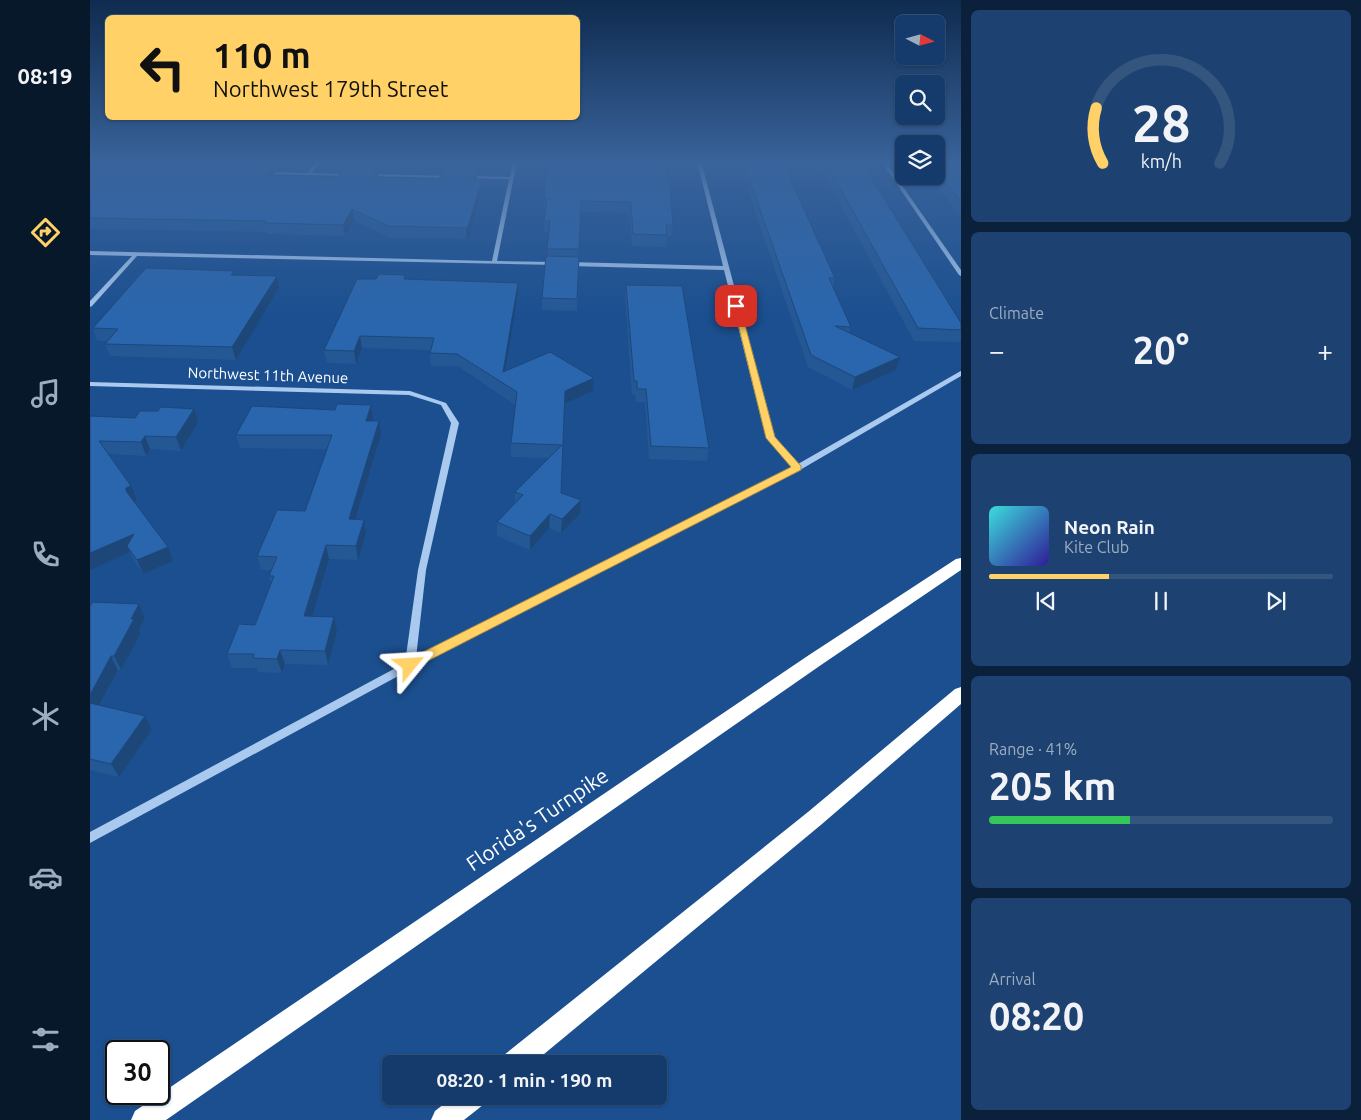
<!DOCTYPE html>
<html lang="en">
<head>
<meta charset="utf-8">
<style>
  :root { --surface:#143b6b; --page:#1d4271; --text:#f1f3f6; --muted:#9dadc1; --line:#33557e; --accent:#ffd166 }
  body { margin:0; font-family:Ubuntu,sans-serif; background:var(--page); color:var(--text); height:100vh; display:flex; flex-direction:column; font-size:19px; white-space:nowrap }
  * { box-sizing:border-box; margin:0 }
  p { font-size:16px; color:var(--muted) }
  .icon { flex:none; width:28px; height:28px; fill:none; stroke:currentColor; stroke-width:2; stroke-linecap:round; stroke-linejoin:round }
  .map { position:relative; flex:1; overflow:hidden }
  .panel { display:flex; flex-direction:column; gap:10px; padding:10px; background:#0b203b; width:400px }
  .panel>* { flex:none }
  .top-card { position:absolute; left:15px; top:15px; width:475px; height:105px; border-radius:8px; box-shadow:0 1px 4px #0004,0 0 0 1px var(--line); background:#ffd166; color:#111; overflow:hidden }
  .needle { width:32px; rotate:96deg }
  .tools { position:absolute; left:805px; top:15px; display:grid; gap:10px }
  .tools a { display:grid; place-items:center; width:50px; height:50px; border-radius:8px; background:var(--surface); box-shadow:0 1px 4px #0004,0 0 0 1px var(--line); font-size:25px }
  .speed { position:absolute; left:15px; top:1040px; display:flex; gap:10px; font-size:25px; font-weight:700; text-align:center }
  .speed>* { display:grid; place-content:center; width:65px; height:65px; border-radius:50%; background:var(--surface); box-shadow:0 1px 4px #0004,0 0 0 1px var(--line); line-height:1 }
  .speed .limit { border:2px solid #111; border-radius:8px; background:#fff; color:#111 }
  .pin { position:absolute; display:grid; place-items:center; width:42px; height:42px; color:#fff; margin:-21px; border-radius:10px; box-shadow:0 2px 8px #0006 }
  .me { position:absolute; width:55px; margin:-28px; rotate:63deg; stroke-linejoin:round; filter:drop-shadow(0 0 4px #0008) }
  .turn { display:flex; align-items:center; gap:18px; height:105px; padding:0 25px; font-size:22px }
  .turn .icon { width:65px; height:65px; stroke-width:2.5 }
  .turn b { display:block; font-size:35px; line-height:42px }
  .big { font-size:38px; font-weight:700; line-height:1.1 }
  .panel .tile { flex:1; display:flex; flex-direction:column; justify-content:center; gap:8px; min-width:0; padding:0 18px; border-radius:8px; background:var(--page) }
  .panel .dial { align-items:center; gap:0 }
  .dial svg { height:130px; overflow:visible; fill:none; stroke:var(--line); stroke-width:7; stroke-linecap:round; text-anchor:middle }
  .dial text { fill:var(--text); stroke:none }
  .song { display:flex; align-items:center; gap:15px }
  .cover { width:60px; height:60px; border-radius:8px; background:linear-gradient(135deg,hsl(180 70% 55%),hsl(250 70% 35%)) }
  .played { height:5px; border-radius:2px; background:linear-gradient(90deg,var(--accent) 35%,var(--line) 35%) }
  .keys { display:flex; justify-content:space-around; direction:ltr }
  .heat { display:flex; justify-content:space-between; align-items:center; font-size:28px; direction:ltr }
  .charge { height:8px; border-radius:4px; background:linear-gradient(90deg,#34c759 41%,var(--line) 0) }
  .trip { position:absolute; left:292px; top:1055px; width:285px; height:50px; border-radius:8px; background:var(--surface); box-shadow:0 1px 4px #0004,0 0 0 1px var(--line); font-weight:700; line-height:50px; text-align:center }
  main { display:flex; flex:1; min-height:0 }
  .dock { display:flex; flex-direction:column; width:90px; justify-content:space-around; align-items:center; background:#08182b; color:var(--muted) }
  .dock .icon { width:35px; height:35px }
  .dock .on { color:var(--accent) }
  .dock b { font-size:22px; color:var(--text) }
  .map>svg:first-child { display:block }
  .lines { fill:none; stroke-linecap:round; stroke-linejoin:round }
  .minor { fill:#a9c9ee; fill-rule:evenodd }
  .highway { fill:#fff; fill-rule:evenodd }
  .wall { fill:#245895 }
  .shaded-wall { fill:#1d4779 }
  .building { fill:#2a66ad; stroke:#1d4779 }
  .route { fill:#ffd166; stroke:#a68842 }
  .labels { text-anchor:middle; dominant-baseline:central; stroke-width:5; stroke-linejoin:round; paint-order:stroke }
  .far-street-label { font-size:15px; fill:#fff; stroke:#1b4f8f }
  .near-street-label { font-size:21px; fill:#fff; stroke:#1b4f8f }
</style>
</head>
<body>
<main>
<nav class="dock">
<b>08:19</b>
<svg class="icon on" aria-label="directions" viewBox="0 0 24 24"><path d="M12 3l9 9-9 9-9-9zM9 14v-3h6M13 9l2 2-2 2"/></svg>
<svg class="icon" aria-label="music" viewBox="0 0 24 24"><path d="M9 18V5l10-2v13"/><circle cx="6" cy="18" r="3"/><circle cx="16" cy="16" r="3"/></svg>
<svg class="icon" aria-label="phone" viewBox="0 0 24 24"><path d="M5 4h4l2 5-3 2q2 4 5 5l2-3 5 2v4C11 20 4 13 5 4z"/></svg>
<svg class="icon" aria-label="climate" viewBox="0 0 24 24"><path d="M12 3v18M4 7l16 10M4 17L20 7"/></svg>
<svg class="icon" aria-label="car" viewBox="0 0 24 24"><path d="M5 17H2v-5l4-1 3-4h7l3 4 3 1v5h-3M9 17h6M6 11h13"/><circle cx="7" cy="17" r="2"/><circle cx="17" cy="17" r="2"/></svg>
<svg class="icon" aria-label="filters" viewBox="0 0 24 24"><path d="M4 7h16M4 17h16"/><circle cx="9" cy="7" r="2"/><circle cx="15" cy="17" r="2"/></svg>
</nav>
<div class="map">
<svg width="871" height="1120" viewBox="0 0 871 1120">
  <rect width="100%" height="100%" fill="#1b4f8f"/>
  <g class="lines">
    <g class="minor">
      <path d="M227 161H231L222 173 260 174 262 175 260 176 173 174 171 173 173 172 218 173Z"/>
      <path d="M423 161H427L407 261 466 262 468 263V265L47 256 2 306 0 307V301L42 256 0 255V251L402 261 419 179 375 178 373 177 375 176 420 177Z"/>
      <path d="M607 161H611L684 437 708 464 869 372 871 371V376L710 470 323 668 0 843V832L315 663 328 570 361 423 351 405 319 395 0 386V382L320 391 356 403 369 423 336 570 326 658 702 467 676 438 634 270 479 266 476 264 479 262 633 266Z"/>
      <path d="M791 161H795L871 270V276L869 275Z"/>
      <path d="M278 174 362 176 364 177 362 178 276 176V175Z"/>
    </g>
    <g class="highway">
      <path d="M871 558V570L731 665 76 1120H41L45 1111 719 655 866 559Z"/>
      <path d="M871 687V704L732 824 442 1064H411L414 1055 718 812 865 689Z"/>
      <path d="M364 1096H396L393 1105 374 1120H341L345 1111Z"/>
    </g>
  </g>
  <g class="wall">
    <path d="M0 161H24L21 163H27L26 161H196L189 171 183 170 184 175 247 177 259 168 258 162 297 161 292 173 288 172V177L349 179 356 170V164L392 161 388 174H386L387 180 392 190 379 238 377 239 299 238 264 220 255 236 177 234 176 232 0 229Z"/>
    <path d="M574 161 583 225 582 236H577L576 247 542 246 540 213 490 212 487 311 452 310V298L457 256 459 232H454V221L455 210H454V199Z"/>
    <path d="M648 161H692L745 278 743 287 761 327 759 333 806 370 762 390 718 367Z"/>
    <path d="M727 161H769L871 323V340L870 342 824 341Z"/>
    <path d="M846 161H871V217L845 183 846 180 842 176H846Z"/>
    <path d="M145 275 187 276 189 288 146 360 20 356 15 344 17 341H7L3 328Z"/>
    <path d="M286 279H316L428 295 415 370 504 378 503 391 474 404 471 493 491 500 490 514 471 533 459 528 440 550 407 536V522L425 503V492L459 458 421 457V443L425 405 368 366H341L340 353V350L272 348 266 364 237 363 234 350Z"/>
    <path d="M536 285 619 448 617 461 559 459 555 402H546L545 394H542L535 297Z"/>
    <path d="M281 405 283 418 282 421 291 435 265 520H274L276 534 268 560 239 559 222 616 244 617 247 631 238 665 195 664 192 673 168 672 167 668H142L137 654 165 625 181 584 179 576 181 570H171L167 556 215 511 237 449 150 448 146 435 245 410Z"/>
    <path d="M0 416 108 422 91 451 60 449 56 456 19 454 41 486 47 500 44 501 83 561 53 574 43 559 40 552 0 570Z"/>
    <path d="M49 604 55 618 49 630 51 633 31 670H28L10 706 62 730 29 777 0 770V606Z"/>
  </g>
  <g class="shaded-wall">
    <path d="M14 161H24L16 167Z"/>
    <path d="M187 161H196L189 171Z"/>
    <path d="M291 161H297L292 173 290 162Z"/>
    <path d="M389 161H392L388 174V164Z"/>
    <path d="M182 166 184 176 175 175Z"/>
    <path d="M287 168 288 178 283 177Z"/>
    <path d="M386 170 387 180H383Z"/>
    <path d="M392 180V190L379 238 377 239 376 228Z"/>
    <path d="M262 209 264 220 255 236 253 225Z"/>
    <path d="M187 276 189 288 146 360 142 347Z"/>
    <path d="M428 283V295L413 384V372Z"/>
    <path d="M270 336 272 348 266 364 264 351Z"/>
    <path d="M810 357 806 370 762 390 765 377Z"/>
    <path d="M504 378 503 391 474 404 475 391Z"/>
    <path d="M281 405 283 418 278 434 276 421Z"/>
    <path d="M104 409 108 422 91 451 86 437Z"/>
    <path d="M289 421 291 435 261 533 259 519Z"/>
    <path d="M55 436 60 449 56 456 51 442Z"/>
    <path d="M41 486 47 500 42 502 36 491V488Z"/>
    <path d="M491 500 490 514 471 533 472 519Z"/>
    <path d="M460 514 459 528 440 550V536Z"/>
    <path d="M274 520 276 534 268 560 266 546Z"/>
    <path d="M44 534 37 546 40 552 0 570V553Z"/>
    <path d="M236 545 239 559 218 630 214 616Z"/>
    <path d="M78 547 83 561 53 574 47 560Z"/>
    <path d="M49 604 55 618 49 630 51 633 31 670 24 656 41 619Z"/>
    <path d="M244 617 247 631 238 665 235 651Z"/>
    <path d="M190 650 195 664 192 673 187 659Z"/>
    <path d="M21 656 28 670 4 716 0 709V695Z"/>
    <path d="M55 716 62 730 29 777 21 764Z"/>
  </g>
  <g class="building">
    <path d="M258 161H291L290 162Z"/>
    <path d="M357 161H389L388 164H356Z"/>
    <path d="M458 161H574L580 189 583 225H576L577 235 543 234 541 202 491 201 489 249H457L460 221H454L457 199H454Z"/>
    <path d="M653 161H692L745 278H739L761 327 745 326 810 357 765 377 721 355Z"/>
    <path d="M735 161H769L790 192 871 323V330L828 328Z"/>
    <path d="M846 161H871V201L848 173H851L846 167Z"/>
    <path d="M0 163 182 166 175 175 247 177 254 168H287L283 177 349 179 353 169 386 170 383 180H392L378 227 376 228 298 226 262 209 253 225 175 223 176 221 0 218Z"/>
    <path d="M456 256 489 257 487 299 452 298Z"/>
    <path d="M56 268 144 271 141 275 187 276 142 347 15 344 28 329 3 328Z"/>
    <path d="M289 274 315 275 314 279 428 283 413 372 460 352 504 378 475 391 471 493 491 500 472 519 460 514 440 536 407 522 433 495 425 492 472 445 421 443 427 392 367 354 340 353 344 338 270 336 264 351 234 350 267 279H286Z"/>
    <path d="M536 285 592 286 619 448 561 446 556 389H547V381H544Z"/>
    <path d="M247 404 281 405 276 421H289L259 519 274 520 266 546 236 545 214 616 244 617 235 651 190 650 187 659 163 658 164 654H137L149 624 165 625 184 576H179L187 557 167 556 187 510 215 511 242 435H146L162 406 245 410Z"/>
    <path d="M71 407 104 409 86 437 55 436 51 442 9 441 41 486 36 488V491L78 547 47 560 37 546 44 534 0 553V416L45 418 50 411H68Z"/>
    <path d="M3 602 49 604 41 619H44L24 656H21L0 695V606Z"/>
    <path d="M0 703 55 716 21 764 0 759Z"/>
  </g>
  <linearGradient id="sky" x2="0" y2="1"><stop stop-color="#0f2b4f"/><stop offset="0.51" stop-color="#39639b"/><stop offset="1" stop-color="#39639b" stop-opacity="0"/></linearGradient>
  <rect width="871" height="318" fill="url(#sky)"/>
  <path class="route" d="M643 304 650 306 685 437 711 466V470L324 668H315L313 665 315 661 701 467 676 438Z"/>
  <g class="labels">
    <g class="far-street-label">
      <text transform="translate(178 375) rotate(2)">Northwest 11th Avenue</text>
    </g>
    <g class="near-street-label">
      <text transform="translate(447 819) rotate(-34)">Florida's Turnpike</text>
    </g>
  </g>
</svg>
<div class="tools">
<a><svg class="needle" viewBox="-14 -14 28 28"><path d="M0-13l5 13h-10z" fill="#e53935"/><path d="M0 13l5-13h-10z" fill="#9dadc1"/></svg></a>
<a><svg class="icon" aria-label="search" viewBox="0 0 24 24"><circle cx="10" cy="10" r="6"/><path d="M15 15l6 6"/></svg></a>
<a><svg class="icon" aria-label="layers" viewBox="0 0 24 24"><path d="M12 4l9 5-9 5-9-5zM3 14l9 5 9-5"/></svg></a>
</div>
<div class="speed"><div class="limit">30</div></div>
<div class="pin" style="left:646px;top:306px;background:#d93025"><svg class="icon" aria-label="arrive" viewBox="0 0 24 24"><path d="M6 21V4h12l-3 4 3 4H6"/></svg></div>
<svg class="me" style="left:320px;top:665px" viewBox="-20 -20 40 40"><path d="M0-17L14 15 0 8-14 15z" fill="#ffd166" stroke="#fff" stroke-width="4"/></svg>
<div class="trip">08:20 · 1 min · 190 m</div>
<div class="top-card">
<div class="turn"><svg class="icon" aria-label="left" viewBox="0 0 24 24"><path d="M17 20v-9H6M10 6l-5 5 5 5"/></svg><div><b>110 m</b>Northwest 179th Street</div></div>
</div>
</div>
<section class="panel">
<div class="tile dial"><svg viewBox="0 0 100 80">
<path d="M14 69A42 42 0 1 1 86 69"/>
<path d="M14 69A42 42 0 0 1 10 35" stroke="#ffd166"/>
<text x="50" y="56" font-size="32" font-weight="700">28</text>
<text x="50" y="72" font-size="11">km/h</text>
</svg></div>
<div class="tile"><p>Climate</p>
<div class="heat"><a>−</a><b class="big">20°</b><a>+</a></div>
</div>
<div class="tile">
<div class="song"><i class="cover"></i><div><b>Neon Rain</b><p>Kite Club</p></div></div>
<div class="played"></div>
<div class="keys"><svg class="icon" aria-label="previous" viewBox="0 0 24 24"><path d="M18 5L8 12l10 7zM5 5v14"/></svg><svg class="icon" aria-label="pause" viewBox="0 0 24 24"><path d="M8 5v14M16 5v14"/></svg><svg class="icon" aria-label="next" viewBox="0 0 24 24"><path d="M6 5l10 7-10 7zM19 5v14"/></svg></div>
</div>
<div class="tile"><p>Range · 41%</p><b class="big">205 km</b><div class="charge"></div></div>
<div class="tile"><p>Arrival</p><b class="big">08:20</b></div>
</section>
</main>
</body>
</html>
